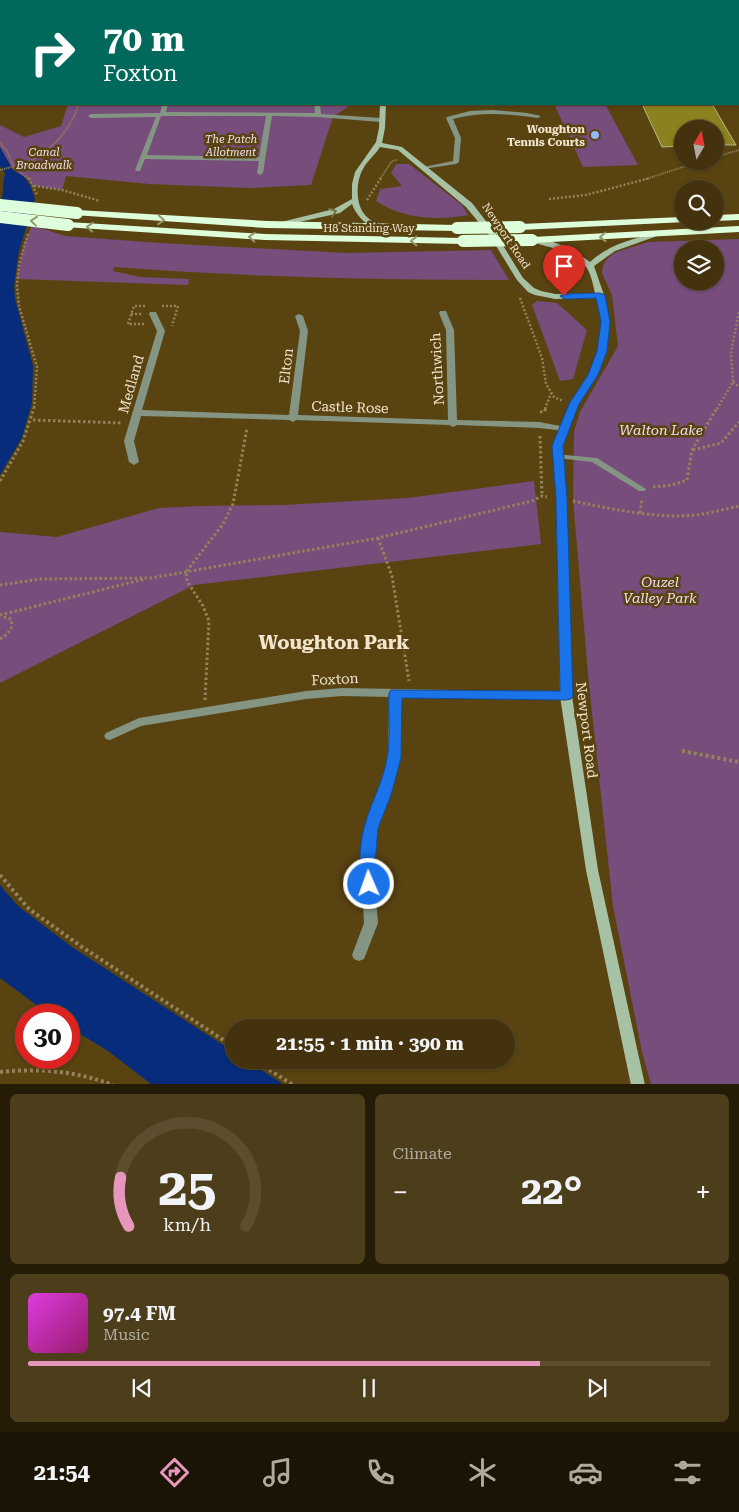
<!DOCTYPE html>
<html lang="en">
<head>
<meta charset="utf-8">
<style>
  :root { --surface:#43320d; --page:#4d3e1b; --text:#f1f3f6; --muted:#afaa9d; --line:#5b4d2e; --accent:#e797bd }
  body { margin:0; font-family:"Roboto Serif",serif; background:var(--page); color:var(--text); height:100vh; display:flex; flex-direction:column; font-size:19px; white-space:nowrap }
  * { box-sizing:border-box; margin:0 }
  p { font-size:16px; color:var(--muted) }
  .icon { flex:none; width:28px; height:28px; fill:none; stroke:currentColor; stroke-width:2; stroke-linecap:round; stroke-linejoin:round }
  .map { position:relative; height:1084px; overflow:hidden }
  .side { display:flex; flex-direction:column; gap:10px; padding:10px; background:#251c07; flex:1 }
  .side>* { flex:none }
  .banner { position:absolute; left:0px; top:0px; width:740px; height:105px; box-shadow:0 1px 4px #0004,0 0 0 1px var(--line); background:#00695c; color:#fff; overflow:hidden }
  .needle { width:32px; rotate:10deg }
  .fabs { position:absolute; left:674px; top:120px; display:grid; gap:10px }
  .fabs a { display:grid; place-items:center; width:50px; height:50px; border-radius:50%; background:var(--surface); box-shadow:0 1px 4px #0004,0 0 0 1px var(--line); font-size:25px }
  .speed { position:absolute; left:15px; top:1004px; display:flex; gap:10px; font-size:25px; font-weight:700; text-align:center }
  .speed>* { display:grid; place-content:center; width:65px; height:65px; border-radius:50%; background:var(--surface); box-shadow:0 1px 4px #0004,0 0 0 1px var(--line); line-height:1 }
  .speed .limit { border:8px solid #d22; background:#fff; color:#111 }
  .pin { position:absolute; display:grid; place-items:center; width:42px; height:42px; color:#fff; margin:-51px -21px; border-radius:50% 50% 50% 0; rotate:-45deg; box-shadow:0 0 5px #0007 }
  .pin .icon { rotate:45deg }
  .me { position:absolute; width:55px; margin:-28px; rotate:358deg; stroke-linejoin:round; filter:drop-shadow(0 0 4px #0008) }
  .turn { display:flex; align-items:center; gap:18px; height:105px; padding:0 20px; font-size:22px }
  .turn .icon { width:65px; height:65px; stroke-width:2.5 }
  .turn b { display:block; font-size:35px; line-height:42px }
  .big { font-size:38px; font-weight:700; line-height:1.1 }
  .side .tile { flex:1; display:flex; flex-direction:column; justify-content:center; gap:8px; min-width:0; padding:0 18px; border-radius:8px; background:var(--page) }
  .side .dial { align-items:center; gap:0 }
  .dial svg { height:130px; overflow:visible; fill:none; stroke:var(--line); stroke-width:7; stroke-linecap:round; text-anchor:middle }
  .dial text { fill:var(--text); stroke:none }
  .song { display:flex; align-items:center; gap:15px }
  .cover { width:60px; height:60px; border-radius:8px; background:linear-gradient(135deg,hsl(300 70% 55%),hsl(320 70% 35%)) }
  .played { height:5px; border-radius:2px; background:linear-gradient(90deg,var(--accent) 75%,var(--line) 75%) }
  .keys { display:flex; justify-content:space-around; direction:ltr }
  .heat { display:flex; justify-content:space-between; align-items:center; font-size:28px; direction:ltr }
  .side .tiles { flex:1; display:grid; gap:10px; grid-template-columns:1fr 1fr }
  .tile:last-child { grid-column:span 2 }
  .trip { position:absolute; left:225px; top:1019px; width:290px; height:50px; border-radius:25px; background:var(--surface); box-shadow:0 1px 4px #0004,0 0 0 1px var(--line); font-weight:700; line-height:50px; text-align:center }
  .dock { display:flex; height:80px; justify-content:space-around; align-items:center; background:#1b1405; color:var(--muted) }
  .dock .icon { width:35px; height:35px }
  .dock .active { color:var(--accent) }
  .dock b { font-size:22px; color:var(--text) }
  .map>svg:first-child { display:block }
  .green { fill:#764d7b; fill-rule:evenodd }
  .water { fill:#082c7c }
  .building { fill:#8b811f; stroke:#bbb680 }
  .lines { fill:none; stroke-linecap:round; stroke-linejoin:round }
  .path-far3 { stroke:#95825a; stroke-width:2; stroke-dasharray:1 1; stroke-linecap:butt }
  .path-far2 { stroke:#95825a; stroke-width:2.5; stroke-dasharray:2 2; stroke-linecap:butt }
  .path-far1 { stroke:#95825a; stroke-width:3; stroke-dasharray:2.5 2.5; stroke-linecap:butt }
  .path { stroke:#95825a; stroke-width:4; stroke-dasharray:3 3; stroke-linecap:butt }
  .lane { fill:#859584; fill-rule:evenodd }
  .street { fill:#859584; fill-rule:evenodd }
  .secondary { fill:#a7c1a5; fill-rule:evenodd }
  .highway { fill:#deffdc; fill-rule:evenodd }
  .path-bridge { stroke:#95825a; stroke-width:2; stroke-dasharray:1 1; stroke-linecap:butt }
  .highway-bridge { stroke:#deffdc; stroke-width:12 }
  .oneway { stroke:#746f45 }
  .oneway2 { stroke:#95986c }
  .route { fill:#1a73e8; stroke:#114b97 }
  .poi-dot { fill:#93b7fd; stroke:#594311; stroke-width:2 }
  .labels { text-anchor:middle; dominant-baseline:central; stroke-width:5; stroke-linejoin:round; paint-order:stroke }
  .far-poi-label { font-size:11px; font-weight:bold; fill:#f3e5cd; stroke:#594311; text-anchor:end }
  .far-park-label { font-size:11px; font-style:italic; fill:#f0ddf2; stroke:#594311 }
  .far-street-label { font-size:11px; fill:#f3e5cd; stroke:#594311 }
  .street-label { font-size:14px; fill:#f3e5cd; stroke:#594311 }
  .park-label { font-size:14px; font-style:italic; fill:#f0ddf2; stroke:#594311 }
  .district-label { font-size:19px; font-weight:bold; fill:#f3e5cd; stroke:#594311 }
</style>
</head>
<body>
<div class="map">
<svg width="739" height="1085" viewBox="0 0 739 1085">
  <rect width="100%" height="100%" fill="#594311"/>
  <g class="green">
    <path d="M0 0H157L183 1H1V16Z"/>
    <path d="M68 104H352L333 117 311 185 249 188 149 184 66 176 62 190 34 186 24 176 13 170 0 147V125L24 137 61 126Z"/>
    <path d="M554 104H605L638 165 583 167Z"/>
    <path d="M396 164H409L462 205 468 215C437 221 403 219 376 201L380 189 402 186 391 173Z"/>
    <path d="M32 225 65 236 160 243 347 253 491 250 509 280C377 280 247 277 114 267L113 271 140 277 189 279 188 285 17 279 24 244Z"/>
    <path d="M739 239V1084H651L642 1052 613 906 589 685 573 500 574 432 580 412 618 346 612 295 602 273 603 265 608 258 614 253 648 242ZM682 249H715V281H682Z"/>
    <path d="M537 301 557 303 587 330 573 379 560 381 532 305Z"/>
    <path d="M534 481 541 544 194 585 0 683V532L57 537 159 508 200 506 284 505 408 498Z"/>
  </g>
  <g class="water">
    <path d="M0 147 13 170 24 176 31 187 35 199 19 251 14 286 15 298 33 366 32 403 22 438 0 475V208C4 196 2 185 5 173L0 166Z"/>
    <path d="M0 885 18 906 72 947 234 1052V1060H246L283 1084H151L108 1051 69 1027V1015H50L0 978Z"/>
  </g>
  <path class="building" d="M642 104H712L736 145H715V129H682V146L662 147Z"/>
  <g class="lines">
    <g class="path-far3">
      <path d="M425 1 434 0"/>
      <path d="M668 1 670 0"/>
      <path d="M0 143 7 151 15 169 29 179"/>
      <path d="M715 157 739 150"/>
      <path d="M26 163C53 149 69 132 79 104"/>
      <path d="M15 169 29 165 33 160"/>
      <path d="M380 179 392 161 397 160"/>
      <path d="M646 179 701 161"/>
    </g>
    <g class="path-far2">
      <path d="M29 178 37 195"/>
      <path d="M34 186 62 190 100 201"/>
      <path d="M549 199 586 195 650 178"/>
      <path d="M367 200 381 178"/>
      <path d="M28 234 19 265 17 285 19 306 37 367 34 409"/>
      <path d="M520 298 542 358 546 384 554 397 563 401"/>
      <path d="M162 306H178L172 326"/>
      <path d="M131 314H143"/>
      <path d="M144 324H128L134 306H145"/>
      <path d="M733 382 739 387"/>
      <path d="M545 409 551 393"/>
      <path d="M717 409 733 382 731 353 739 311"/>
    </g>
    <g class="path-far1">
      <path d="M540 412H544L546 408"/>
      <path d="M33 420 122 423"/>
      <path d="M540 436 542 496"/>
      <path d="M693 450 721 443 739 422"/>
      <path d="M0 481 23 441 34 408"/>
      <path d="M653 487 672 485 687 480 692 450 717 408"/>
      <path d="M573 501C613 509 655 519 697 515 711 513 725 509 739 506"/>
      <path d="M640 513 642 499"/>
      <path d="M378 538 392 576 409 681"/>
      <path d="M0 585 41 579 151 578 378 538 532 501 542 496 547 497"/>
      <path d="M0 615 145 579"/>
      <path d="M0 639C8 634 14 629 11 619L1 616"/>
      <path d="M205 700 209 621 203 606 187 581 186 572 223 524 233 504 247 428"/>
    </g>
    <g class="path">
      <path d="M682 751 739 762"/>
      <path d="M0 875 29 909 82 947 234 1047"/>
      <path d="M254 1060 293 1085"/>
      <path d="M0 1072C39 1068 76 1071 113 1085"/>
    </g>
    <g class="lane">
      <path d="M162 104H168L166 112 315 113 314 104H320L321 114 381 118 384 120 381 122 318 117 272 116 263 173 260 175 257 173 259 161 145 159 140 171H136L135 170 156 117 91 118 88 116 91 114 159 113H160ZM161 116H266L259 157 147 155Z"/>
      <path d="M555 454 597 458 646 489 645 491H639L592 462 558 458 554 456Z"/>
    </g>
    <g class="street">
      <path d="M493 110 527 113 541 116 538 118C510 114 481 111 453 119L461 138 459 162 456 164 423 169V167L453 161 455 138 446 118 447 117 470 111Z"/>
      <path d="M440 311H446L454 330 457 420 539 422 566 427 568 429 566 431 539 428 457 425 453 427 449 425 296 420 293 422 289 420 141 416 134 441 139 462 134 465 129 462 124 441 157 331 149 314 150 312H156L165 331 142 410 289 415 300 331 295 316 299 314 303 316 308 331 298 415 448 420 446 330 439 313Z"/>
      <path d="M342 688 566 692 570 693 572 696 570 699 566 700 401 697 400 758 390 795 377 828 373 864 378 923 364 959 359 961 354 959 352 955 364 923 361 864 365 828 378 795 388 758 389 697 342 696 306 699 141 726 110 740 106 739 104 736 106 733 139 718 306 691Z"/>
    </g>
    <g class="secondary">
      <path d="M361 0H367L368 1H362Z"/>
      <path d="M380 104H386L385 128 382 143 402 147 472 203 496 234 523 278 534 288 541 291 555 294 595 293C593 285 591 273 586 267 576 253 545 245 529 242V238C550 237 574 250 590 262 608 245 632 239 656 233L660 235 615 251 594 266 604 295 610 322 606 351 597 375 578 405 563 446 566 498 572 696 598 870 645 1085H631L586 870 560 696 556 498 553 446 570 405 589 375 598 351 602 322 597 298 555 299 535 295 528 292 517 280 490 236 466 207 398 150 380 147C375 155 367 161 363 169 356 181 355 204 365 215 370 221 378 224 386 226V230C371 230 357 218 352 204L340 213 281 226V222L334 209 352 199V184L355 172 376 142 379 128Z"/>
    </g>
    <g class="highway">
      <path d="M77 210 267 221 457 225 462 228 457 231 267 228 73 215 72 213Z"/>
      <path d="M739 214V220L715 221V215Z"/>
      <path d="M682 217V221L686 222 520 230 515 227 520 224Z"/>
      <path d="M68 222 265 234 463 238 469 241 463 244 265 240 64 227 63 225Z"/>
      <path d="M739 226V232L532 243 526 240 532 237Z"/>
    </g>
    <path class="path-bridge" d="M0 170 26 163"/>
    <g class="highway-bridge">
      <path d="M0 205 77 213"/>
      <path d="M0 217 68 225"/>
      <path d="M457 228 520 227"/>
      <path d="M463 241 532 240"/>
    </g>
  </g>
  <defs><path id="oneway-chevron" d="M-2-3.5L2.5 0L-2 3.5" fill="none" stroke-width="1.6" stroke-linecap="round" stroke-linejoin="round" transform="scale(1.25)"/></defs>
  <use class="oneway" href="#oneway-chevron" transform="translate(333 212) rotate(-20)"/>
  <g class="oneway2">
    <use href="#oneway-chevron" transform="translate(161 220) rotate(5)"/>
    <use href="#oneway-chevron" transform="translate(34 221) rotate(-174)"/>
    <use href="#oneway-chevron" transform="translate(90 227) rotate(-175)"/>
    <use href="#oneway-chevron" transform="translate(252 237) rotate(-177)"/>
    <use href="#oneway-chevron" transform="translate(603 237) rotate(177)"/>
    <use href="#oneway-chevron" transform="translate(414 241) rotate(180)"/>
  </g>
  <path class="route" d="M600 293 605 295 610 322 607 351 598 375 579 404 563 446 567 498 573 696 571 699 566 700 402 698 401 758 391 795 378 828 375 864 376 884 374 888 369 890 364 888C357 875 360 842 364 828 370 804 383 783 387 758 391 738 388 714 389 693L391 690 560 691 556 498 552 446 569 404 588 375 597 351 601 322 596 298 564 299 560 296 564 294Z"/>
  <circle class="poi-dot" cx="595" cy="135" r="5"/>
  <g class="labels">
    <g class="far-poi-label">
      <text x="585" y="129">Woughton<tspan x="585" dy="13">Tennis Courts</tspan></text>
    </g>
    <g class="far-park-label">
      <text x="231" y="139">The Patch<tspan x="231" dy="13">Allotment</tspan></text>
      <text x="44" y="152">Canal<tspan x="44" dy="13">Broadwalk</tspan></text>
    </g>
    <g class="far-street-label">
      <text x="369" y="228">H8 Standing Way</text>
      <text transform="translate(506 236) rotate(56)">Newport Road</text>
    </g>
    <g class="street-label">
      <text transform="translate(286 366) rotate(-83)">Elton</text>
      <text transform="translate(437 369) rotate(-93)">Northwich</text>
      <text transform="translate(131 384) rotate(-74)">Medland</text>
      <text transform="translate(350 407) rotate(2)">Castle Rose</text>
      <text transform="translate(335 679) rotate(-3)">Foxton</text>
      <text transform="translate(587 730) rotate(83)">Newport Road</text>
    </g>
    <g class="park-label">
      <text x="661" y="430">Walton Lake</text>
      <text x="660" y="582">Ouzel<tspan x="660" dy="16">Valley Park</tspan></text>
    </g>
    <g class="district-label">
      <text x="334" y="642">Woughton Park</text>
    </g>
  </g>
</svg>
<div class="fabs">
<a><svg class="needle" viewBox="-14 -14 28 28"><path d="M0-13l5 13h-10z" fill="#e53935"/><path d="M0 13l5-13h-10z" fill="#afaa9d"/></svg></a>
<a><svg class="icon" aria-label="search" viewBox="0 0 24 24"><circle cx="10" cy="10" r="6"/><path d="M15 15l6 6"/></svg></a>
<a><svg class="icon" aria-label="layers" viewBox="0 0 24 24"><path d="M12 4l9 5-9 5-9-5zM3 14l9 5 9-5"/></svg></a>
</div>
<div class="speed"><div class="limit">30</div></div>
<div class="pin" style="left:564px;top:296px;background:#d93025"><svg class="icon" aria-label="arrive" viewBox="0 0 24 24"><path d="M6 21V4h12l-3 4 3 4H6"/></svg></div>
<svg class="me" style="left:369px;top:884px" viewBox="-20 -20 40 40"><circle r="17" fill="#1a73e8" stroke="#fff" stroke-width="3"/><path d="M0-11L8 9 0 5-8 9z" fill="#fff"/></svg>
<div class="trip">21:55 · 1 min · 390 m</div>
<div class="banner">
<div class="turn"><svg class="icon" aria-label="right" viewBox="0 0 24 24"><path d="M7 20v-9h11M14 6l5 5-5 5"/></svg><div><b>70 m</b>Foxton</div></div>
</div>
</div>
<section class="side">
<div class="tiles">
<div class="tile dial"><svg viewBox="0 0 100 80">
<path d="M14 69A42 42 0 1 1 86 69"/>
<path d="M14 69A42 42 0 0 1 9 39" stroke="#e797bd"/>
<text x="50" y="56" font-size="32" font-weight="700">25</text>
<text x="50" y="72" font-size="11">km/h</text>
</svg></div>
<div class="tile"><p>Climate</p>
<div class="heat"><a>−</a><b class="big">22°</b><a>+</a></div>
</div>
<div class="tile">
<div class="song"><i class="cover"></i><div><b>97.4 FM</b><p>Music</p></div></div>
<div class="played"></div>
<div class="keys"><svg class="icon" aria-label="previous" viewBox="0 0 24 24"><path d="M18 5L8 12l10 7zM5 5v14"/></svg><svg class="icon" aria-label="pause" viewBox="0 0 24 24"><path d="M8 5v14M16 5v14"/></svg><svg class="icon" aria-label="next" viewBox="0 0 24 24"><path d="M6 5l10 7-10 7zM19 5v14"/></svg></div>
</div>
</div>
</section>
<nav class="dock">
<b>21:54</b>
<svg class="icon active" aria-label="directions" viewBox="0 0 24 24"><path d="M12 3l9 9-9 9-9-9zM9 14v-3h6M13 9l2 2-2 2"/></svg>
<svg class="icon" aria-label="music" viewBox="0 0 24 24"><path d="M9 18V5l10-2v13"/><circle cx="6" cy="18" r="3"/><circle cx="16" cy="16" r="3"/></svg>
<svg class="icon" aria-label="phone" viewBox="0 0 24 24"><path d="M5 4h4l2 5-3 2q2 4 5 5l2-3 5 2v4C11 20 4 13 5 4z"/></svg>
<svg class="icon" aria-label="climate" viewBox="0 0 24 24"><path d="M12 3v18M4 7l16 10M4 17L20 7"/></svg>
<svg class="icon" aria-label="car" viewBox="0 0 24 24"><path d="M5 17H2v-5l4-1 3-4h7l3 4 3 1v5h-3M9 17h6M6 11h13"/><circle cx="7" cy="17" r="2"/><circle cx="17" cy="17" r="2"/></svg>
<svg class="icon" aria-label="filters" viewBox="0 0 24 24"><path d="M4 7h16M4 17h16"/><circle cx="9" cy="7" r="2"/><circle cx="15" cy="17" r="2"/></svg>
</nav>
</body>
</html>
